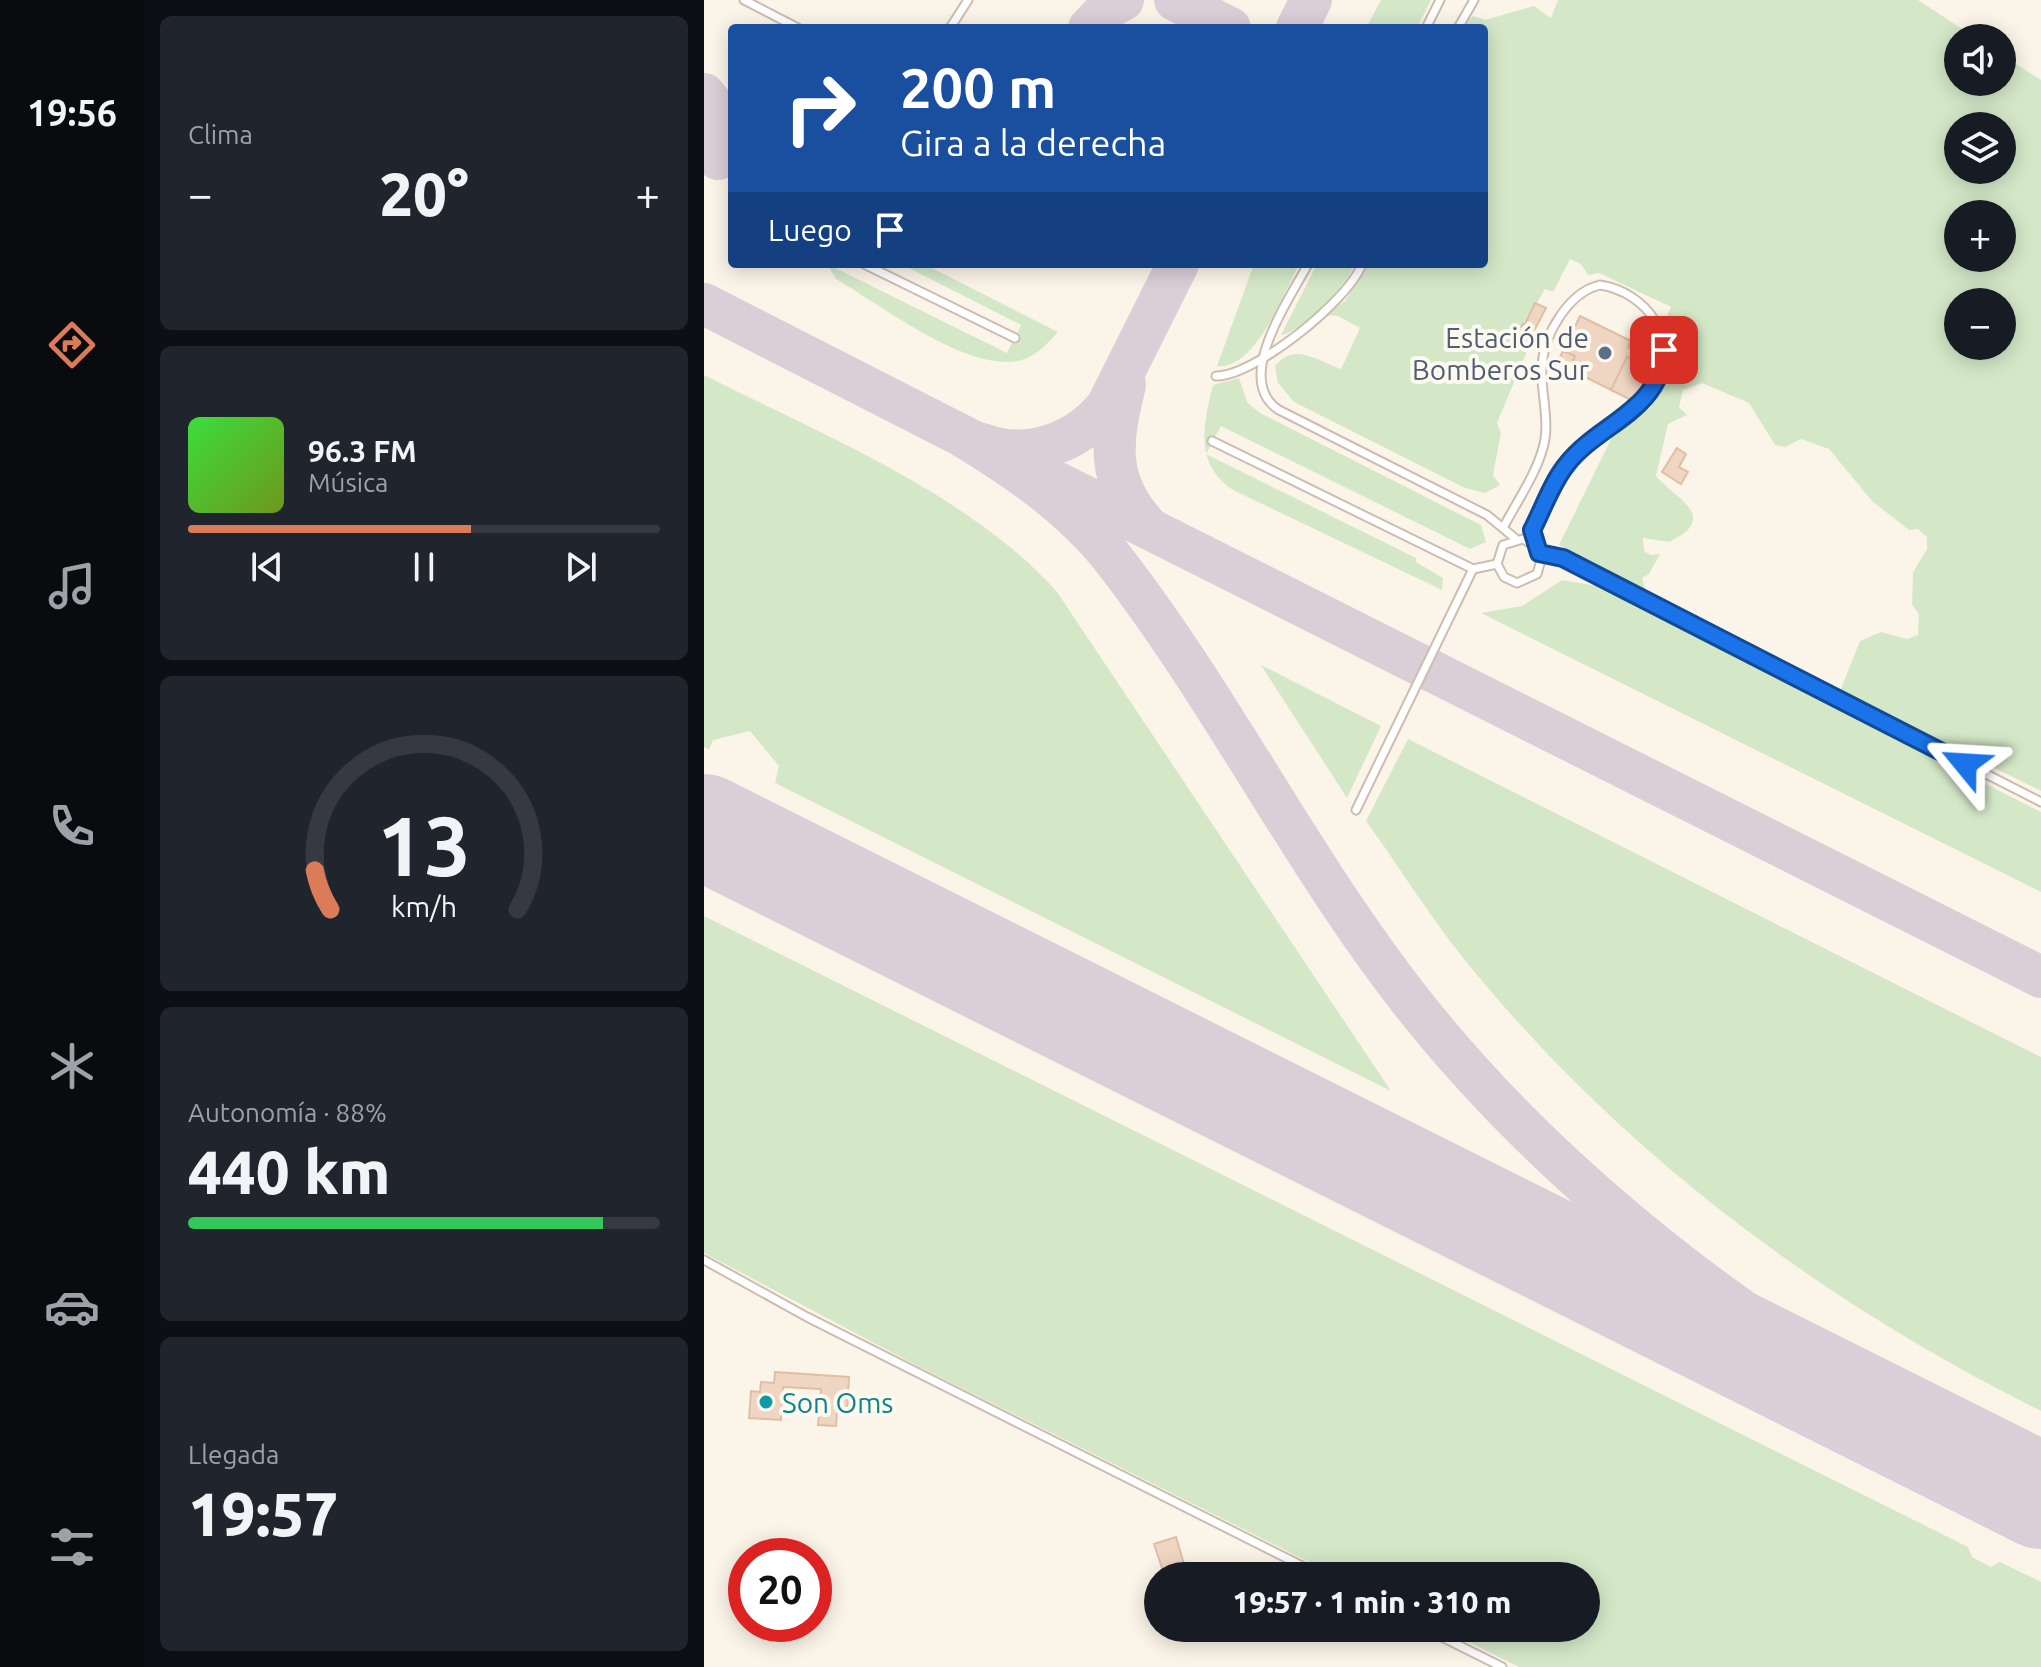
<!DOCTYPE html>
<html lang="es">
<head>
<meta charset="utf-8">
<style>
  :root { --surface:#171b24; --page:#20242c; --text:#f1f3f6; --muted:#9ea1a6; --line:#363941; --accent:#dc7b57 }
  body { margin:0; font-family:Ubuntu,sans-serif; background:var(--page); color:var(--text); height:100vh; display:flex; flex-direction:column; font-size:30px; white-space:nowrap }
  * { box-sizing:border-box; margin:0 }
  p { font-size:26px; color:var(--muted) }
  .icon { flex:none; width:44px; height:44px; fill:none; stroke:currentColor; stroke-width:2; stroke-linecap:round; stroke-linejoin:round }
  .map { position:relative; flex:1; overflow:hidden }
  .sheet { display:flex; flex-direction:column; gap:16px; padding:16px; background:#0d0f14; width:560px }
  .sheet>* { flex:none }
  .guide { position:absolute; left:24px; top:24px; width:760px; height:244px; border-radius:8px; box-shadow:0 4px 20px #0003; background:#1a4fa0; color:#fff; overflow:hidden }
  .buttons { position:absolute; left:1240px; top:24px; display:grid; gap:16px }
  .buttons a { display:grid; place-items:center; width:72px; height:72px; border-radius:50%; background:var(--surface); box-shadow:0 4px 20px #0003; font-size:40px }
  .speed { position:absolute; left:24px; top:1538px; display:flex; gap:16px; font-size:40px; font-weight:700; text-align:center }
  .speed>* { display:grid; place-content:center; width:104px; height:104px; border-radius:50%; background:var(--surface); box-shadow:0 4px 20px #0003; line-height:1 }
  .speed .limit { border:12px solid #d22; background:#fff; color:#111 }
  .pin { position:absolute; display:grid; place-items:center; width:68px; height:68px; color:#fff; margin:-34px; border-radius:16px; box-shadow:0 4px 12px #0006 }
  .me { position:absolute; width:88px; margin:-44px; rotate:297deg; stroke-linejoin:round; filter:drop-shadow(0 0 6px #0008) }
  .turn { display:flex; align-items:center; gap:28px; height:168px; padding:0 40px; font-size:36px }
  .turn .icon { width:104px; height:104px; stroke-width:2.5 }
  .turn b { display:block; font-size:56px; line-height:68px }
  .then { display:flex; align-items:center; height:76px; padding:0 40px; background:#0003; gap:16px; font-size:30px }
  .big { font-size:60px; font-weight:800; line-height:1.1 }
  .sheet .tile { flex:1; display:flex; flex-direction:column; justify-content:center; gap:12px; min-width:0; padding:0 28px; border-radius:12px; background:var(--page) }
  .sheet .dial { align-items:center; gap:0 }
  .dial svg { height:208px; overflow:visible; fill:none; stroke:var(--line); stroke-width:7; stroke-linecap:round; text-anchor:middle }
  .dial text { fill:var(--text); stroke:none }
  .song { display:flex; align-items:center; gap:24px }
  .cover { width:96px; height:96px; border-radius:12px; background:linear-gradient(135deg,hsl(120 70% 55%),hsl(80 70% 35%)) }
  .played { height:8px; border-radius:4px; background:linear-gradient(90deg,var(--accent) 60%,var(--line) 60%) }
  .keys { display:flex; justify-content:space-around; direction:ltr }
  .heat { display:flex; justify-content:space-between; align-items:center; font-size:44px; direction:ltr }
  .charge { height:12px; border-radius:6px; background:linear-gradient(90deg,#34c759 88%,var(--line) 0) }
  .trip { position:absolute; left:440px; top:1562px; width:456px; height:80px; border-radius:40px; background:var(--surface); box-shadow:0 4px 20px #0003; font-weight:800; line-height:80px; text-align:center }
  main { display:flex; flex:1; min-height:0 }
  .dock { display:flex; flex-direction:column; width:144px; justify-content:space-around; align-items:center; background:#090b0e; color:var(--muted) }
  .dock .icon { width:56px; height:56px }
  .dock .selected { color:var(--accent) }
  .dock b { font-size:36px; color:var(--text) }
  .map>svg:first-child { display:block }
  .green { fill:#d4e8c8; fill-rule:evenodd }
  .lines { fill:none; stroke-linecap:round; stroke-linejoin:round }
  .taxiway { stroke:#daced7; stroke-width:42 }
  .runway { stroke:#daced7; stroke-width:106 }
  .building { fill:#efd6c2; stroke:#e0bea4; stroke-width:2 }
  .service-casing { stroke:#cdbdb0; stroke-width:11 }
  .service { stroke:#fff; stroke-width:7 }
  .route-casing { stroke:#114b97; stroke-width:20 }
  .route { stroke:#1a73e8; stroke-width:14 }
  .service-dot { fill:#5c6f8a; stroke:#fef9ef; stroke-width:3 }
  .culture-dot { fill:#0f9aa8; stroke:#fef9ef; stroke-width:3 }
  .labels { text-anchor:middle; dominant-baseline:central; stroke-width:8; stroke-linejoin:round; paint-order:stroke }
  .service-label { font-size:28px; fill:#4e5e75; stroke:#fef9ef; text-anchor:end }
  .culture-label { font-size:28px; fill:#0d838f; stroke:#fef9ef; text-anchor:start }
</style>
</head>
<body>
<main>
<nav class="dock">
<b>19:56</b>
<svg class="icon selected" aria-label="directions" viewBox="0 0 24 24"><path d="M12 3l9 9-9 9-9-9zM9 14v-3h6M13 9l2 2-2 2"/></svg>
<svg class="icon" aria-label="music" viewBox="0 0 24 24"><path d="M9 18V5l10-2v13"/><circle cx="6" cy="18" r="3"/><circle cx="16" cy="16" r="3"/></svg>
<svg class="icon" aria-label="phone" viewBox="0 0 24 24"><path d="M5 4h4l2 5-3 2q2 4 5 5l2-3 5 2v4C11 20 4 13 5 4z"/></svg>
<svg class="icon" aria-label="climate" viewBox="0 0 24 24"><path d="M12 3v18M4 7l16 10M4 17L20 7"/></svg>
<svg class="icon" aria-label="car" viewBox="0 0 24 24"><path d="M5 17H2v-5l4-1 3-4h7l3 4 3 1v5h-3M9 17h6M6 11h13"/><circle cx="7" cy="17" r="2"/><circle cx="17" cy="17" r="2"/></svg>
<svg class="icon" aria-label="filters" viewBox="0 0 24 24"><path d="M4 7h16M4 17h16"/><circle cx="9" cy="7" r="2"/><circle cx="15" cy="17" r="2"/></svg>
</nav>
<section class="sheet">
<div class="tile"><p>Clima</p>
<div class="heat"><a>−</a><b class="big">20°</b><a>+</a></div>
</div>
<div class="tile">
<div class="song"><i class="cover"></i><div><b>96.3 FM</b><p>Música</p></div></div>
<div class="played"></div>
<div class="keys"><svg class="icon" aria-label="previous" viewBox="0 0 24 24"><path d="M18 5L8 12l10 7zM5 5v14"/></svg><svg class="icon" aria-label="pause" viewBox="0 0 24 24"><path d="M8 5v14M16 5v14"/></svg><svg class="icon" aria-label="next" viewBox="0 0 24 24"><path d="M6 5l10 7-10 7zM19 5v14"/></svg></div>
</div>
<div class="tile dial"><svg viewBox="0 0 100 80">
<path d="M14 69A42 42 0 1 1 86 69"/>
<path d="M14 69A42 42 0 0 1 8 54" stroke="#dc7b57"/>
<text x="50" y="56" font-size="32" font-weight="700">13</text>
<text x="50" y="72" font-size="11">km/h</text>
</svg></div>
<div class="tile"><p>Autonomía · 88%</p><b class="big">440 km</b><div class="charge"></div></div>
<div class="tile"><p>Llegada</p><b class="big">19:57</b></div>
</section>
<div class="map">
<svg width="1337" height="1667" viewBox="0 0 1337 1667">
  <rect width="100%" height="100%" fill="#fbf5e9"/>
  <g class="green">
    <path d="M677 0H727L713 28H662Z"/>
    <path d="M854 0H1214L1272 38H1254V82H1298V55L1337 80V791L1136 691 1156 641 1177 632 1203 639 1214 635 1215 614 1208 605 1209 572 1223 549V537L1214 529 1205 530 1168 501 1125 449 1097 439 1081 447 1071 445 1045 403 998 383 979 390 975 407 983 415 964 424 952 476C970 498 1018 517 965 542L939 538 940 551 947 555 956 554 945 574 938 578 942 592 855 545 910 433 947 407 968 365 961 320 967 307 895 273 884 275 877 264 866 259 849 292 841 289 809 344 823 351 793 423 797 433 789 475 796 485 781 493 761 488 590 402 574 383 571 366C590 342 612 360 637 369L656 328 634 316 621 315 640 302 665 264H780V28H759L769 16 781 20 830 6 847 18ZM1254 126H1298V170H1254ZM1254 214H1298V258H1254ZM1254 302H1298V346H1254Z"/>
    <path d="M123 264 303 353 317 325 197 264H220L354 332C341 347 325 363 303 362 250 362 178 306 132 279Z"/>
    <path d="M550 264H595C581 291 551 371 513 366Z"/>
    <path d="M613 264H651C643 284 599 332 577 335Z"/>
    <path d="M0 375C116 434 266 494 353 592L687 1091 71 783 75 766 46 731 9 740 5 750 0 747Z"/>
    <path d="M535 378 543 402 556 413 777 525 782 542 766 549 517 426 502 454 712 558V562L739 578 738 590 529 490C490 464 499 425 509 385Z"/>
    <path d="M858 580 893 586 1337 812V892L777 613 818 606Z"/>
    <path d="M557 665 677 726 643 798Z"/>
    <path d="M704 739 1337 1057V1411C1118 1302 919 1154 764 964 727 919 696 868 662 821Z"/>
    <path d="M0 916 1264 1547 1268 1557 1287 1567 1296 1562 1337 1582V1667H815L737 1628H882V1576H633L206 1362 0 1253Z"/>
  </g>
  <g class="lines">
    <g class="taxiway">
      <path d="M471 0 526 28"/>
      <path d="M385 28 404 8 419 0"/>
      <path d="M593 28 607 0"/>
      <path d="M0 94C18 113 21 135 14 159"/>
      <path d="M0 304 284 449"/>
      <path d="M421 385C407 442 401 481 444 527"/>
      <path d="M260 437C314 470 362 503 403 551 515 693 595 858 706 1000 833 1162 1002 1296 1178 1402 1230 1433 1284 1461 1337 1491"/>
      <path d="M278 444C324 461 373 443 403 406L474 264"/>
      <path d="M354 483 1337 977"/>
      <path d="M0 825 22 838"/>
    </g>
    <path class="runway" d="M0 827 1337 1496"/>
  </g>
  <g class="building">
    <path d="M831 303 842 308 831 329 821 324Z"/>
    <path d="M876 316 927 341 924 347 951 360 947 369 923 357 907 390 865 369 871 356 859 351Z"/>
    <path d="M819 324 830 329 820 350 809 344Z"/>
    <path d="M859 351 871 356 865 369 853 363Z"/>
    <path d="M923 357 947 369 931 402 907 390Z"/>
    <path d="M973 448 982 454 975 467 984 472 977 484 958 472Z"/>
    <path d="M71 1372 145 1377 143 1413 133 1412 132 1426 114 1425 117 1389 79 1387 77 1420 45 1418 47 1391 56 1392 57 1382 70 1383Z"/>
    <path d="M472 1537 480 1564 459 1571 450 1544Z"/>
  </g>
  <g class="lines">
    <g class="service-casing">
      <g id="service">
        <path d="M40 0 94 28"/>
        <path d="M246 28 264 0"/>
        <path d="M722 28 736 0"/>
        <path d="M754 28 770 0"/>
        <path d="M160 264 311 338"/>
        <path d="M604 264C586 299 528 380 575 410L783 515 812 539"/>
        <path d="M512 376C551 376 645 300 658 264"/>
        <path d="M508 441 769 569 793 564"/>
        <path d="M799 528C813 501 836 469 841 439 845 415 836 389 838 365 840 334 865 292 896 285 918 288 940 302 951 321 962 339 962 356 953 374 928 427 893 425 863 464 848 482 839 509 828 530L837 560 833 574 813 583 800 577 793 564 799 545 819 539 831 546"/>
        <path d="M835 553 859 558 1337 802"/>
        <path d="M652 810 769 569"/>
        <path d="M0 1260 103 1317 618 1576"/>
        <path d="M720 1628 798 1667"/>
      </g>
    </g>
    <use href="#service" class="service"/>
  </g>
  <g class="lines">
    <g class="route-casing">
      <path id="route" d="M960 350C957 411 895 423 863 464 848 482 839 509 828 530L835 553 859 558 1261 764"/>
    </g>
    <use href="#route" class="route"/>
  </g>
  <circle class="service-dot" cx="901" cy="353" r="8"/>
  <circle class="culture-dot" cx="62" cy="1402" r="8"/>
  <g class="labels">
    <g class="service-label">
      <text x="885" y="337">Estación de<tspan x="885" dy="32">Bomberos Sur</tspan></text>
    </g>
    <g class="culture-label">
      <text x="78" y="1402">Son Oms</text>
    </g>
  </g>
</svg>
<div class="buttons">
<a><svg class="icon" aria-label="sound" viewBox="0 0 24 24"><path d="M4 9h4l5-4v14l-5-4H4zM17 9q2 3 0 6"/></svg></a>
<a><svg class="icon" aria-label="layers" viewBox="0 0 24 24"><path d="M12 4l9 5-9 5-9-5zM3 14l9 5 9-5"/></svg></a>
<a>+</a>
<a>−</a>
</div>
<div class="speed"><div class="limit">20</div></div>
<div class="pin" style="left:960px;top:350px;background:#d93025"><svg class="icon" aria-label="arrive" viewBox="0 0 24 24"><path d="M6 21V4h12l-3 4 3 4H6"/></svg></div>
<svg class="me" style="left:1261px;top:764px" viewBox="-20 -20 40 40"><path d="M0-17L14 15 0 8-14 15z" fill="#1a73e8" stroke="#fff" stroke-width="4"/></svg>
<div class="trip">19:57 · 1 min · 310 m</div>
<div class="guide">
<div class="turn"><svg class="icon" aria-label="right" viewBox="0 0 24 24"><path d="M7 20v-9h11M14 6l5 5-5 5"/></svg><div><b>200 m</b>Gira a la derecha</div></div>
<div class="then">Luego<svg class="icon" aria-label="arrive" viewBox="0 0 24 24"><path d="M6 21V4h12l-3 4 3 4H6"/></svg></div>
</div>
</div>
</main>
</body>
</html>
